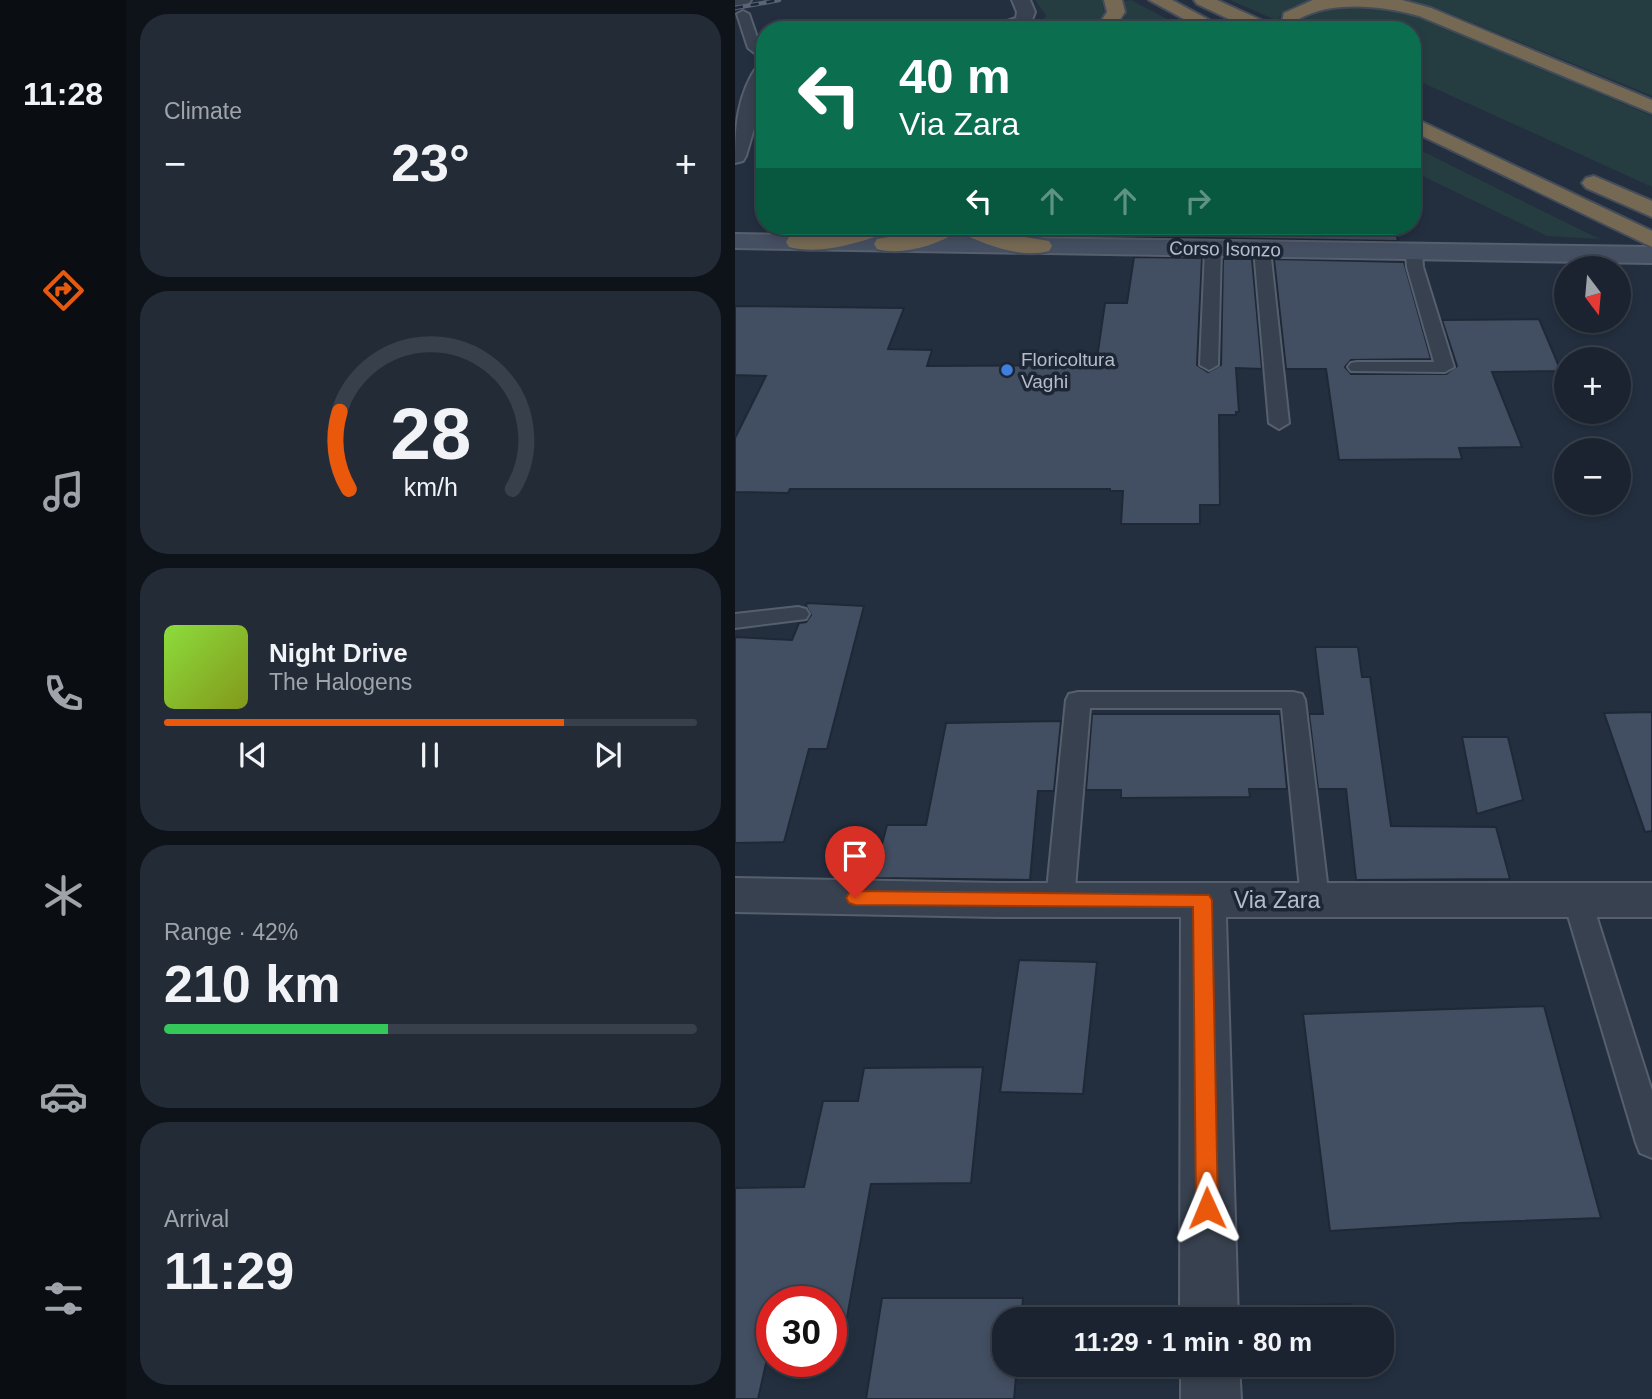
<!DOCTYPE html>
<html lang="en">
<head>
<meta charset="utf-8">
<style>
  :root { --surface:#1a232f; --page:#232b37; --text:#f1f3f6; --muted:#9fa4aa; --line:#38404b; --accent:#ea580c }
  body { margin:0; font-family:Arial,sans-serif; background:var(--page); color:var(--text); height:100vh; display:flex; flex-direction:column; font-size:26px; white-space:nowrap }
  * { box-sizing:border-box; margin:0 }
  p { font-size:23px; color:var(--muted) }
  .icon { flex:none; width:38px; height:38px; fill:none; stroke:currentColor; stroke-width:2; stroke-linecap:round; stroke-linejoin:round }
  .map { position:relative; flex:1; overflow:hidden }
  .side { display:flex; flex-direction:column; gap:14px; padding:14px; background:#0e131a; width:609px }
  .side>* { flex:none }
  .hud { position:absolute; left:21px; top:21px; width:665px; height:214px; border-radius:28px; box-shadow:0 4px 10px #0003,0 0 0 2px var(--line); background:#0b6e4f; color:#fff; overflow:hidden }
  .needle { width:46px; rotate:164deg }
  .buttons { position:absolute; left:819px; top:256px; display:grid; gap:14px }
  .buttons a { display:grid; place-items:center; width:77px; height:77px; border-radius:50%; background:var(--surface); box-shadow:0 4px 10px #0003,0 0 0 2px var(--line); font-size:35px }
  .speed { position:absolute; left:21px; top:1286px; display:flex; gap:14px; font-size:35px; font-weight:700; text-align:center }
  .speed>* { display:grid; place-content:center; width:91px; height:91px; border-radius:50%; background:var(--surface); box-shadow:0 4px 10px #0003,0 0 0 2px var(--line); line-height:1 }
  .speed .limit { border:10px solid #d22; background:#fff; color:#111 }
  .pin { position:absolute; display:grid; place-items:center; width:60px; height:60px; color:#fff; margin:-72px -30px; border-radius:50% 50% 50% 0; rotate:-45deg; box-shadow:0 0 7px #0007 }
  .pin .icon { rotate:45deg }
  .me { position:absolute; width:77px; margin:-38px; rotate:359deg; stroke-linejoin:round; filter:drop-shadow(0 0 5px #0008) }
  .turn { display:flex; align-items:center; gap:24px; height:147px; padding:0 28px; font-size:32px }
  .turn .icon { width:91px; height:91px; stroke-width:2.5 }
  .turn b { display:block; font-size:49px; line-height:60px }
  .lanes { display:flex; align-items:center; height:66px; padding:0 28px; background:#0003; justify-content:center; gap:35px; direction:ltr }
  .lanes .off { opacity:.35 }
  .big { font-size:52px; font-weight:600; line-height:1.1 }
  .side .tile { flex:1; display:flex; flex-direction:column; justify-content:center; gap:10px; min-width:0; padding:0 24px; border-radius:28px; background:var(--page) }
  .side .dial { align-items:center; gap:0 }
  .dial svg { height:182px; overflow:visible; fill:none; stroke:var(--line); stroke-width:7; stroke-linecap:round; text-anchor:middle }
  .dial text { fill:var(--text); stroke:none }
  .song { display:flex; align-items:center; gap:21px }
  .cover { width:84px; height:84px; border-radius:10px; background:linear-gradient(135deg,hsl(90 70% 55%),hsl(70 70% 35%)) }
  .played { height:7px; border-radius:4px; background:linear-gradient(90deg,var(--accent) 75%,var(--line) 75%) }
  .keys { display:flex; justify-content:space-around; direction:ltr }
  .heat { display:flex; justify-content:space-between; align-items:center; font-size:38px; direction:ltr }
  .charge { height:10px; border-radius:5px; background:linear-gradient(90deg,#34c759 42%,var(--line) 0) }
  .trip { position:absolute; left:257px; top:1307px; width:402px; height:70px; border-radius:28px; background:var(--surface); box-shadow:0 4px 10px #0003,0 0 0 2px var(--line); font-weight:600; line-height:70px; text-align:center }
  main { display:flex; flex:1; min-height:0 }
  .menu { display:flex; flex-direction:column; width:126px; justify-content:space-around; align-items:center; background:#0a0e13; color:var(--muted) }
  .menu .icon { width:49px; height:49px }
  .menu .active { color:var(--accent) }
  .menu b { font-size:32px; color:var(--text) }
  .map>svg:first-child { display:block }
  .green { fill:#253c40 }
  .building { fill:#424e61; stroke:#1f2836; stroke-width:2 }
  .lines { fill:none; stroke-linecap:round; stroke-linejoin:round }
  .lane-casing { stroke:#565f6d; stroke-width:4 }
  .street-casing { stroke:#565f6d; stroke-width:4 }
  .secondary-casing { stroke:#565f6d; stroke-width:4 }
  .highway-casing { stroke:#434c5a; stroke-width:4 }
  .lane { fill:#38414f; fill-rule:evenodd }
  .street { fill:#38414f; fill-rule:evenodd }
  .secondary { fill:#454f62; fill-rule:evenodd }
  .highway { fill:#756954; fill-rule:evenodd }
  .rail-casing { stroke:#596476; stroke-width:4.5 }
  .rail { stroke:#1d2634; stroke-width:2.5; stroke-dasharray:8; stroke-linecap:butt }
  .route { fill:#ea580c; stroke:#983908; stroke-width:2 }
  .shop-dot { fill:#3f7fe0; stroke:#1d2634; stroke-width:2.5 }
  .labels { text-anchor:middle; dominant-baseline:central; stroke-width:7; stroke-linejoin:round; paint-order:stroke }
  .far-street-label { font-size:19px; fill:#b4bcca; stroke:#1d2634 }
  .far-poi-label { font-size:19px; fill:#b4bcca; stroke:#1d2634; text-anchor:start }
  .street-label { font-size:23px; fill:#b4bcca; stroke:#1d2634 }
</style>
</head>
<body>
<main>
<nav class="menu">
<b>11:28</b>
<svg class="icon active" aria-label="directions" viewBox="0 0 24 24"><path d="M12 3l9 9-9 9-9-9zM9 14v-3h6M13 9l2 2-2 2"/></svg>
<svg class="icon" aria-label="music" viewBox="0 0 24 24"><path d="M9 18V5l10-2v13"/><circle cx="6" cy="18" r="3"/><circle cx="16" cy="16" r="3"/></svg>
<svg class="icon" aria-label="phone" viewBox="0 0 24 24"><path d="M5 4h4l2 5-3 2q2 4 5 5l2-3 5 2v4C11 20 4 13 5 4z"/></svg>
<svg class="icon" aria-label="climate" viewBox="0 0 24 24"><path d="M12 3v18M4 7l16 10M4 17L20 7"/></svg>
<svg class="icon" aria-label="car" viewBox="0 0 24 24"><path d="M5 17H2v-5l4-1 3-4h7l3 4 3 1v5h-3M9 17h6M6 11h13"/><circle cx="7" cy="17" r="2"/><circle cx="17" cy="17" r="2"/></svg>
<svg class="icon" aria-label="filters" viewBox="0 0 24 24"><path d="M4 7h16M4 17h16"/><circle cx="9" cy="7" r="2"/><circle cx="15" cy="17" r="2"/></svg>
</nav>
<section class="side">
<div class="tile"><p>Climate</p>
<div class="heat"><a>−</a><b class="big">23°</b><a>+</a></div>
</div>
<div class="tile dial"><svg viewBox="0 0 100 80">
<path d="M14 69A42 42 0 1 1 86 69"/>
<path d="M14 69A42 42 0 0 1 10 35" stroke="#ea580c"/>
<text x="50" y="56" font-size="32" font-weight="700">28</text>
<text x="50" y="72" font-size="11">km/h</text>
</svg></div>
<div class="tile">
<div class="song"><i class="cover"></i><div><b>Night Drive</b><p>The Halogens</p></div></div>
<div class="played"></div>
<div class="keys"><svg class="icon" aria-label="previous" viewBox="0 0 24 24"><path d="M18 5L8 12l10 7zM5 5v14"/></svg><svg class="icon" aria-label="pause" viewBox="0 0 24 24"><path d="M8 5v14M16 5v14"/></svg><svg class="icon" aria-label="next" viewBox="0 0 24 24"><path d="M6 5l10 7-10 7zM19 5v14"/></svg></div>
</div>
<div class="tile"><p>Range · 42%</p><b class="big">210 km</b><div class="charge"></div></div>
<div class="tile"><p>Arrival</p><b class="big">11:29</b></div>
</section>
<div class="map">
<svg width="917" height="1399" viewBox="0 0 917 1399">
  <rect width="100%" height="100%" fill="#232f3f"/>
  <g class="green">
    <path d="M300 0H367L370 16 359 30H303L311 15Z"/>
    <path d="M396 0 453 30H382L390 17 389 1Z"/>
    <path d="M495 0H581V1C568 3 550 5 544 19H538Z"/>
    <path d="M674 0H917V96L711 12Z"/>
    <path d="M606 5 664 10 681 15 917 116V187L677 78V30H573L566 21 569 15Z"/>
    <path d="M677 146 852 233 866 239 812 236 677 171Z"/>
  </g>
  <g class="building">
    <path d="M403 226H659L663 241 401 237Z"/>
    <path d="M399 257 467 258 462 365 473 372 486 365 488 259H517L527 369 501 368 504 412H501V415H484L485 505H465V524H386L388 491H375V489H55L53 493 0 492V438L31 376 0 375V306L169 308 153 349 197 350 192 366 361 365 370 303H392Z"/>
    <path d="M539 259 669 262 696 359 616 360 610 367 616 374H711L722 366 707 320 804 319 826 371 757 372 787 447 724 448 727 459 604 460 591 369H551Z"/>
    <path d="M72 603 129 606 92 749H74L49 842 0 843V637L57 640 64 623 71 622 76 615 71 606Z"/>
    <path d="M580 647H623L627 677H635L656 826 761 827 775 879 621 880 611 789H583L574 714H588Z"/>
    <path d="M917 712V831L910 832 869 713Z"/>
    <path d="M357 714H545L552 789H514L515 797 386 798V790H351Z"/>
    <path d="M326 721 319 791H303L295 880 138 878 152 825H191L211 723Z"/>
    <path d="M727 737H773L788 800 742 814Z"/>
    <path d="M284 960 362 962 348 1094 265 1092Z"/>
    <path d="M809 1006 866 1218 726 1223 595 1231 568 1014Z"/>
    <path d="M248 1067 236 1183 136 1184 111 1323 96 1324V1302H37V1337L23 1399H0V1188L69 1187 88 1101H123L129 1068Z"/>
    <path d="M147 1298H288L286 1320H270V1365H282L279 1399H131Z"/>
    <path d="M615 1304 617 1320H546L545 1306Z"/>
    <path d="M551 1365H623V1369L551 1372Z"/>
  </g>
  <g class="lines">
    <g class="lane-casing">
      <g id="lane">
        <path d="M8 11 14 14 25 46 30 51V61L13 48 2 14Z"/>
        <path d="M478 244 486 249 483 365 474 370 465 365 470 249Z"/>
        <path d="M527 244 535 249 554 423 544 429 534 423 519 249Z"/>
        <path d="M679 247 687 252 688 267 719 367 710 372 616 371 613 367 616 363 622 362H699L672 267 671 252Z"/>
        <path d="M63 607 71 609 74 614 71 619 0 628V614Z"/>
        <path d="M343 692H558L567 694 570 700 594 899 590 907 580 910 570 907 566 899 547 708H355L339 900 335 908 325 911 315 908 311 900 331 700 334 694Z"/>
        <path d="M842 888 852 891 856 899 917 1091V1158L905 1153 901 1143 828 899 832 891Z"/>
      </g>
    </g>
    <g class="street-casing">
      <g id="street">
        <path d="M0 0H16L13 4 0 6Z"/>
        <path d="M277 0H295L300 12 295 25 283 30H256L258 26 281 18 282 12Z"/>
        <path d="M30 63V91L11 156 8 161 0 163C0 127 2 95 23 65Z"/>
        <path d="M0 878 262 883H917V917H491L503 1320H445L446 917H262L0 912Z"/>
        <path d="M446 1365H504L506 1399H446Z"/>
      </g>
    </g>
    <g class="secondary-casing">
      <path id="secondary" d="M0 234 917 247V263L0 248Z"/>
    </g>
    <g class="highway-casing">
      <g id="highway">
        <path d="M369 0H387L390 12 378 30H360L372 12Z"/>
        <path d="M414 0H437L493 30H469Z"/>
        <path d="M459 0H482L539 26 541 30H517L462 4Z"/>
        <path d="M578 0H667L696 8 917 100V113L684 16C647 6 598 0 564 19L569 30H549L546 25 549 13Z"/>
        <path d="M677 117 917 231V247L677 131Z"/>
        <path d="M859 176 917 201V217L851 188 847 183 851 178Z"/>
        <path d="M125 226H162L159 231C126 241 88 256 54 247L51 242 54 237C78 231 101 233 125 226Z"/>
        <path d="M199 226H249L267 233 314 241 317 246 314 251C285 259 250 244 223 232 201 245 168 256 142 249L139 244 142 239 189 231Z"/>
      </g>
    </g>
    <use href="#lane" class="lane"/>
    <use href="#street" class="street"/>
    <use href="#secondary" class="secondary"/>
    <use href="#highway" class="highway"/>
    <g class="rail-casing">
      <path id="rail" d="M0 8 44 0"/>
    </g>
    <use href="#rail" class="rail"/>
  </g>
  <path class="route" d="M120 891 474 895 477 900 483 1208 480 1215 472 1218 464 1215 461 1208 458 907 120 905 114 903 111 898 114 893Z"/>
  <circle class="shop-dot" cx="272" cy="370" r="7"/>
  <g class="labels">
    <g class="far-street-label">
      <text transform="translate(490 249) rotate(1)">Corso Isonzo</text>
    </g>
    <g class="far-poi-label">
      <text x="286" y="359">Floricoltura<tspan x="286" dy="22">Vaghi</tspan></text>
    </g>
    <g class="street-label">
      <text x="542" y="900">Via Zara</text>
    </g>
  </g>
</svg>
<div class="buttons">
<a><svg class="needle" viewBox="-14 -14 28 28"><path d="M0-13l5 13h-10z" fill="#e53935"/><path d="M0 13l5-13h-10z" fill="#9fa4aa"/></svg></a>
<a>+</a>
<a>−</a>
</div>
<div class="speed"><div class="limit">30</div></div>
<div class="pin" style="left:120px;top:898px;background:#d93025"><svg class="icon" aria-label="arrive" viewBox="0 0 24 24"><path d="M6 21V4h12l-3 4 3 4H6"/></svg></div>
<svg class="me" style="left:472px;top:1208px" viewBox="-20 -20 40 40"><path d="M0-17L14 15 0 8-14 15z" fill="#ea580c" stroke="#fff" stroke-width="4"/></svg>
<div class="trip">11:29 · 1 min · 80 m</div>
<div class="hud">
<div class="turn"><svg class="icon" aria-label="left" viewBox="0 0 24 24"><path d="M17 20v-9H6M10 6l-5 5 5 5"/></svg><div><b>40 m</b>Via Zara</div></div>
<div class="lanes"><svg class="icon" aria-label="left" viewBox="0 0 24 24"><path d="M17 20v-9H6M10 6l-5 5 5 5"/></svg><svg class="icon off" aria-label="ahead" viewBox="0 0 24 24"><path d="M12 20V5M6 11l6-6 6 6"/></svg><svg class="icon off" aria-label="ahead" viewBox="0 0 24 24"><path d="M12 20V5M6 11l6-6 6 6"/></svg><svg class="icon off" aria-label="right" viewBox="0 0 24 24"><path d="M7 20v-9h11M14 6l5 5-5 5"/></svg></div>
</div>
</div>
</main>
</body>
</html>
